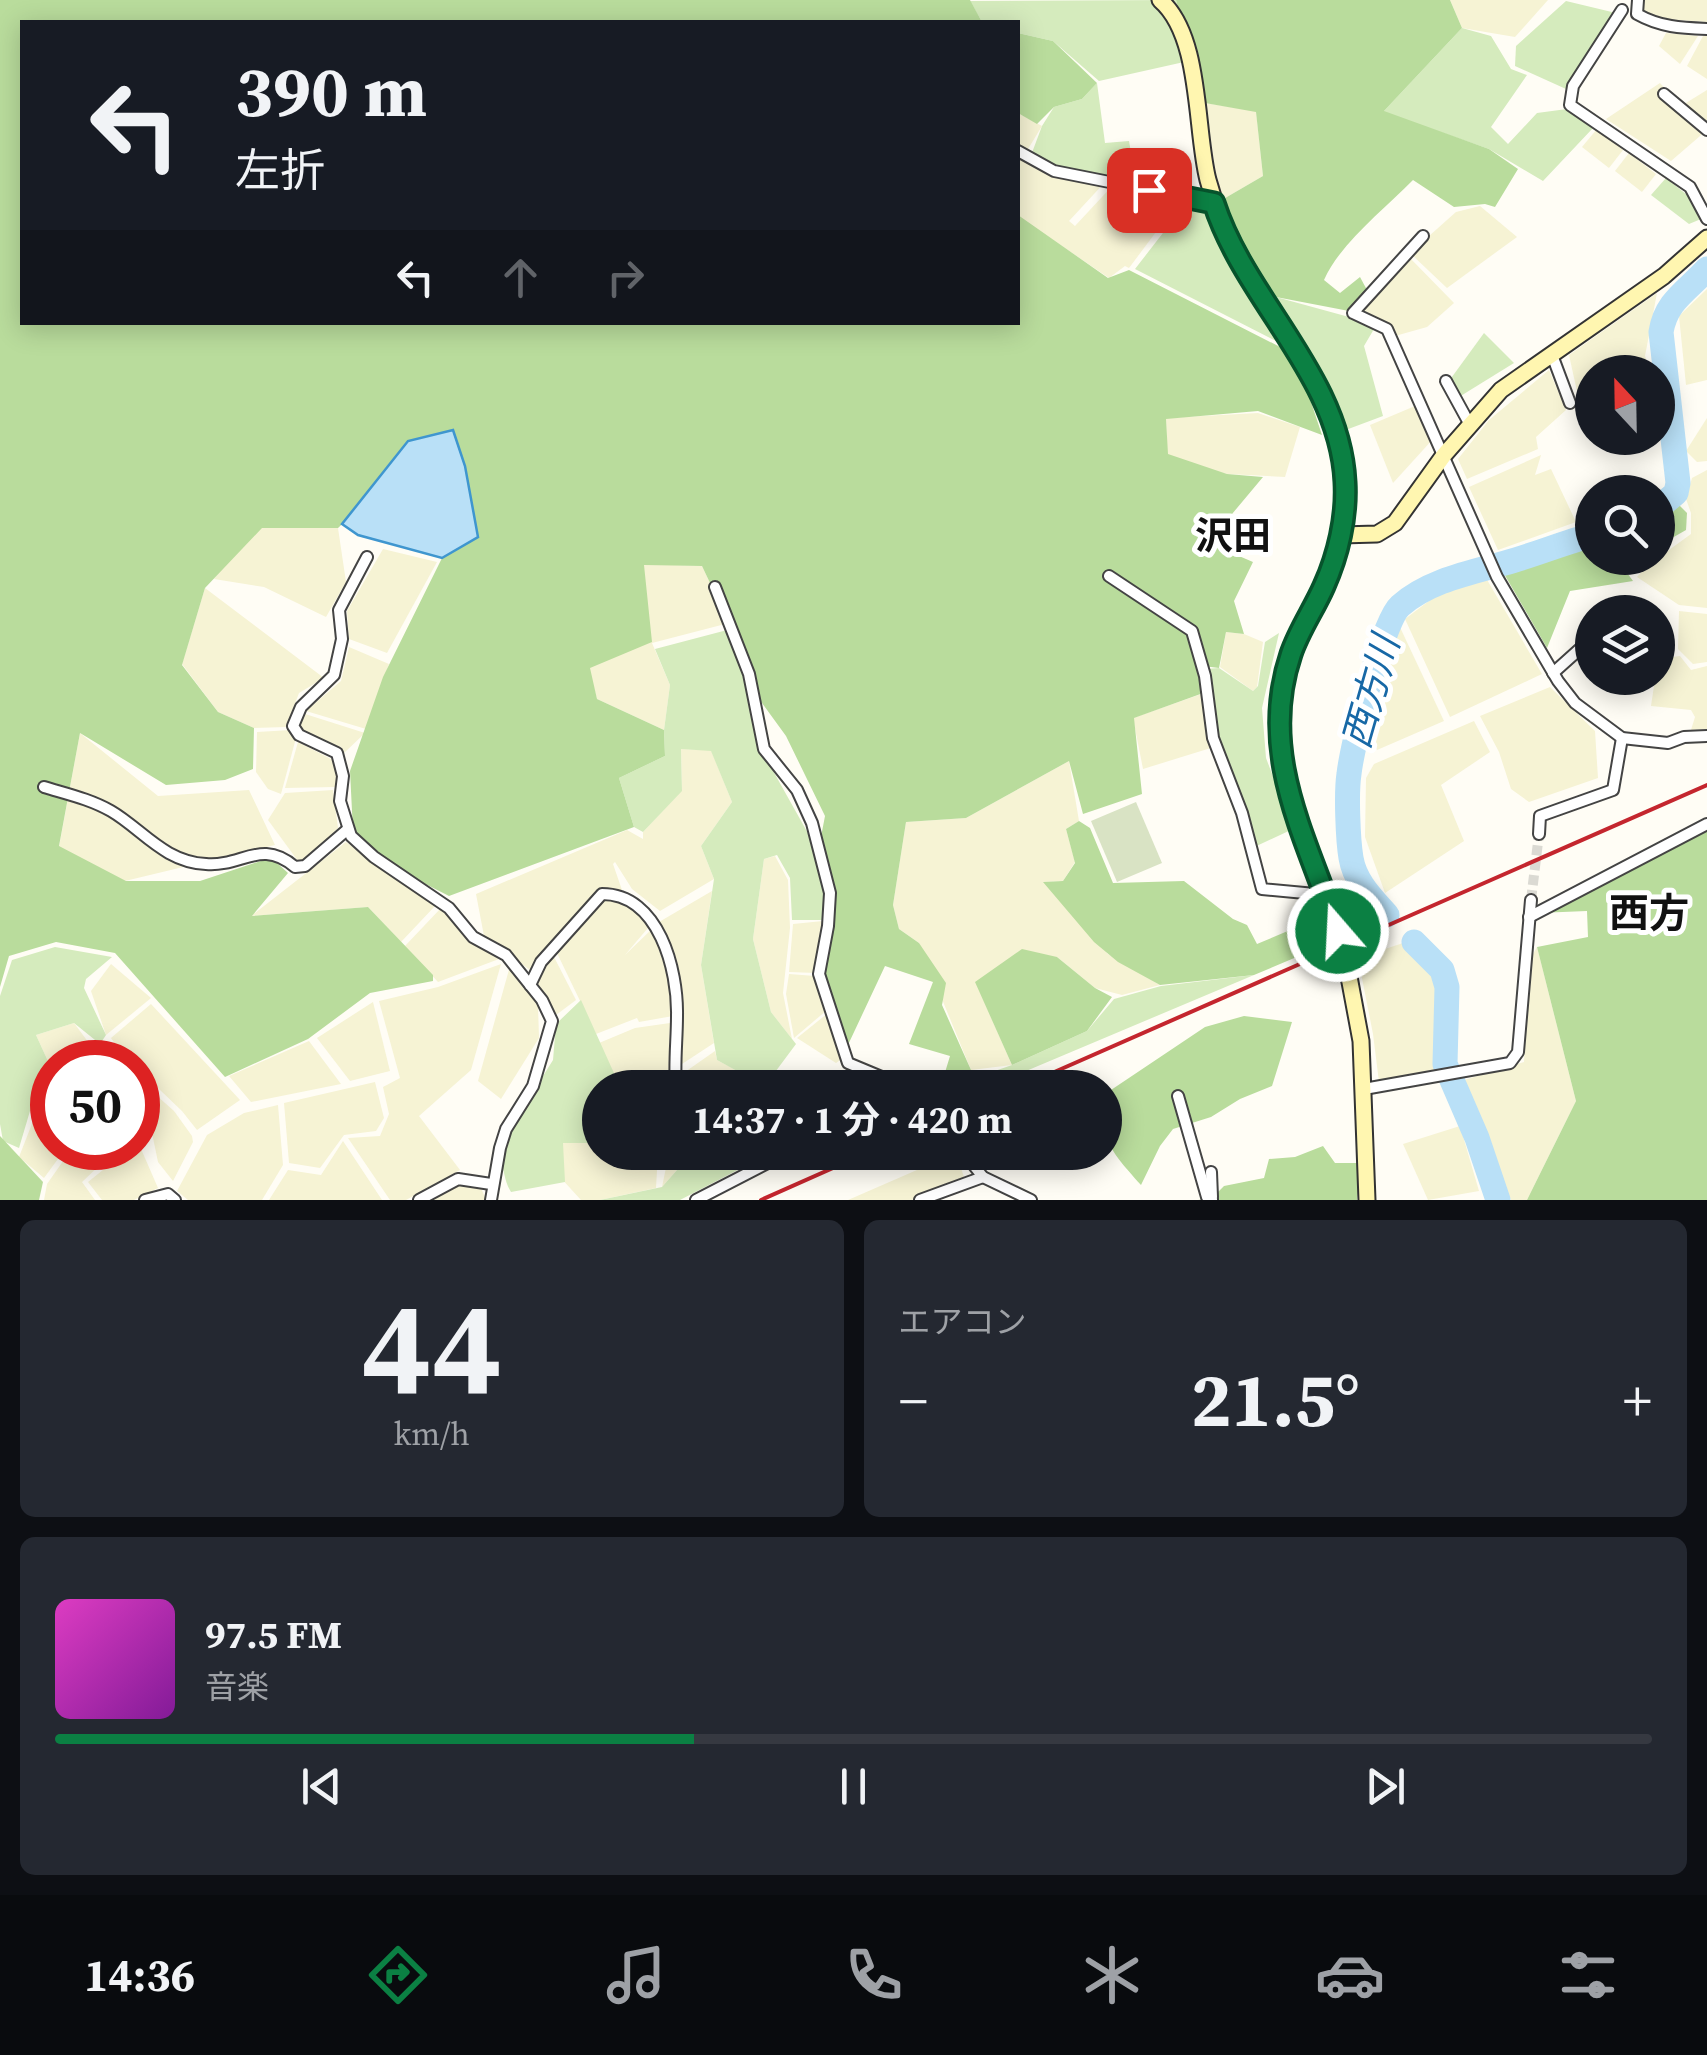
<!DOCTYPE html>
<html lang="ja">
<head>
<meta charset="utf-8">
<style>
  :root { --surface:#171b24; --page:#242831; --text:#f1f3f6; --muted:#9ea1a6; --line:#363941; --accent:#0b8043 }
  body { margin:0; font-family:"Source Serif 4","Noto Sans JP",serif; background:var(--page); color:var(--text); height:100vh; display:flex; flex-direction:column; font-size:38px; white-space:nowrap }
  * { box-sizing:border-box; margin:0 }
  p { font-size:32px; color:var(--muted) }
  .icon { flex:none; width:55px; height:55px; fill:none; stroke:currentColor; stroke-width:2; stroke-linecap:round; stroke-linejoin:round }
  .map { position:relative; height:1200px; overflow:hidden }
  .panel { display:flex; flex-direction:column; gap:20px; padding:20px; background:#0d0f14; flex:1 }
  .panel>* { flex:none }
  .banner { position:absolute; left:20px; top:20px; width:1000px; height:305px; border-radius:0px; box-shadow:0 5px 25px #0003; background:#171b24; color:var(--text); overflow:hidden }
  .needle { width:65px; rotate:338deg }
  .fabs { position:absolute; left:1575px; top:355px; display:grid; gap:20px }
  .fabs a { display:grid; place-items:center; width:100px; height:100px; border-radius:50%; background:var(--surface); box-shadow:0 5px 25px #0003; font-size:50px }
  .speed { position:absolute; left:30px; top:1040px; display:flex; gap:20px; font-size:50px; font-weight:700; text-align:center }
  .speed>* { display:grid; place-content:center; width:130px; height:130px; border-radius:50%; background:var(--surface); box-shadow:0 5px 25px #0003; line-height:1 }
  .speed .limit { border:15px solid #d22; background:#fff; color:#111 }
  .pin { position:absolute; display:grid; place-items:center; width:85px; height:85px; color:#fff; margin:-42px; border-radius:20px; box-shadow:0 5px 15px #0006 }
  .me { position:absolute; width:110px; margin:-55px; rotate:341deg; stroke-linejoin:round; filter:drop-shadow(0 0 8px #0008) }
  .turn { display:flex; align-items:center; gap:35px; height:210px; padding:0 50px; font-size:45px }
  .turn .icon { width:130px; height:130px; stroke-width:2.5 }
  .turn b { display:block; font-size:70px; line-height:85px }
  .lanes { display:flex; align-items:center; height:95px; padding:0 50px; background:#0003; justify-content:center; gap:50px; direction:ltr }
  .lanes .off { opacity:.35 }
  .big { font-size:75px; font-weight:700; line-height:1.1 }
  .panel .tile { flex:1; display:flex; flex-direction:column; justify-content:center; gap:15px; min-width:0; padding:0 35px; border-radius:15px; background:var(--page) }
  .panel .dial { align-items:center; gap:0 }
  .dial b { font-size:130px; line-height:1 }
  .song { display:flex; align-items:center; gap:30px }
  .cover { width:120px; height:120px; border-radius:15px; background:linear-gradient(135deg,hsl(310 70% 55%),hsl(290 70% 35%)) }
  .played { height:10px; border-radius:5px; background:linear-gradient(90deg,var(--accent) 40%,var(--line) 40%) }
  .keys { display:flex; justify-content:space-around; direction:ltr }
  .heat { display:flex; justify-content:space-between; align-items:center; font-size:55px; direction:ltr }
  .panel .tiles { flex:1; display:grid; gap:20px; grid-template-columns:1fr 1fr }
  .tile:last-child { grid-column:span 2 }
  .trip { position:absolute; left:582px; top:1070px; width:540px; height:100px; border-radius:50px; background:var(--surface); box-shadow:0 5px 25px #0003; font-weight:700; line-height:100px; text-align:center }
  .dock { display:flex; height:160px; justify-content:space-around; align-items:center; background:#090b0e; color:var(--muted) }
  .dock .icon { width:70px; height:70px }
  .dock .selected { color:var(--accent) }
  .dock b { font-size:45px; color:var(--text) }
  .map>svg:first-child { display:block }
  .farmland { fill:#f6f3d4 }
  .green { fill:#d5ebbd }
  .forest { fill:#b9dc9c }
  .cemetery { fill:#d9e3c4 }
  .water { fill:#b9e0f7; stroke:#3f96cf; stroke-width:2.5 }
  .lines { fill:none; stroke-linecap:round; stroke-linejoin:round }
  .river { stroke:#b9e0f7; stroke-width:25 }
  .street-tunnel { stroke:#dbdad3; stroke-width:10; stroke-dasharray:10 5; stroke-linecap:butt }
  .secondary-tunnel { stroke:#dbdad3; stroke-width:15; stroke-dasharray:15 8; stroke-linecap:butt }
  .street-casing { stroke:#444; stroke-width:14 }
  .secondary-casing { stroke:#333; stroke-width:19 }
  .street { stroke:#fff; stroke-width:10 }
  .secondary { stroke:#fff6b0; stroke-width:15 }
  .rail { stroke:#c4262e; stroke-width:4 }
  .route-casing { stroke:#07532c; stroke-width:25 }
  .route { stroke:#0b8043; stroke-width:18 }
  .labels { text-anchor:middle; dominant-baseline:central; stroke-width:10; stroke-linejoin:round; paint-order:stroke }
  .neighbourhood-label { font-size:38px; font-weight:bold; fill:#111; stroke:#fff }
  .water-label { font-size:38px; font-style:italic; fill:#1768a6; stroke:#fff }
  .quarter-label { font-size:40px; font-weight:bold; fill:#111; stroke:#fff }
</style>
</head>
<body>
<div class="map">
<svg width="1707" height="1200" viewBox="0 0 1707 1200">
  <rect width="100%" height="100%" fill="#fffdf5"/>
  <g class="farmland">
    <path d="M1450 0H1548L1515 37 1462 28Z"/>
    <path d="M1644 0H1707V22L1648 18 1641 8Z"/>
    <path d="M1666 33 1698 36 1680 64 1659 46Z"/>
    <path d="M1703 36H1707V79L1687 66Z"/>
    <path d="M1660 83 1681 106 1707 90V130L1671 161 1606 119Z"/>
    <path d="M1205 103 1256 111 1263 176 1220 201Z"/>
    <path d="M1018 113 1042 126 1025 154 1106 181 1069 221 1075 226 1115 183 1183 196 1129 268 1125 266 1109 278 1019 217Z"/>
    <path d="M1597 129 1623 150 1609 168 1582 147Z"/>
    <path d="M1629 153 1656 174 1642 192 1615 171Z"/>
    <path d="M1480 206 1517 237 1447 288 1410 253 1456 212Z"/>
    <path d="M1408 256 1454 303 1427 327 1395 336 1392 327 1360 312Z"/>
    <path d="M1707 289V380L1686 385 1679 316Z"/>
    <path d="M1657 293 1645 356 1651 372H1592V418L1580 405 1569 355Z"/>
    <path d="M1549 370 1566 410 1536 437 1538 449 1467 479 1458 459 1489 420Z"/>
    <path d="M1415 406 1433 439 1393 483 1370 425Z"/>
    <path d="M1258 413 1300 427 1285 477 1227 474 1167 460 1166 418Z"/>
    <path d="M1707 418V461L1697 462 1686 451Z"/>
    <path d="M1541 455 1535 475 1551 469 1576 522 1498 550 1469 487Z"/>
    <path d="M1707 470V608L1679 605 1637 577 1647 566 1691 534V513L1686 499 1692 478Z"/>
    <path d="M253 528H338L346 582 326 617 264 587 214 579Z"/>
    <path d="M383 549 437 562 387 653 349 639 347 611Z"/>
    <path d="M643 564 702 566 729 623 652 643 670 685 664 730 597 699 587 662Z"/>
    <path d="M1486 578 1542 674 1450 717 1405 619 1446 588Z"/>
    <path d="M205 588 324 678 299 693 286 727 254 728 218 712 182 664Z"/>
    <path d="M1679 611 1707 614V662L1693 664 1678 649Z"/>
    <path d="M1398 623 1444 721 1377 750 1367 730Z"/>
    <path d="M1226 632 1244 634 1263 642 1257 687 1253 691 1220 667Z"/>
    <path d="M349 647 389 664 366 729 306 711 341 681Z"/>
    <path d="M1680 656 1691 670 1707 666V729L1691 730 1695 717 1691 710 1651 706 1658 659Z"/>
    <path d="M1550 687 1595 731 1598 778 1529 802 1511 789 1499 752 1480 716Z"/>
    <path d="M1207 692 1214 747 1143 769 1133 718Z"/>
    <path d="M302 713 365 733 344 753 341 747 307 735 297 726Z"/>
    <path d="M1474 721 1490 752 1441 785 1464 841 1385 893 1365 837 1366 778 1374 764Z"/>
    <path d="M291 730 296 738 281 794 268 789 256 772 257 732Z"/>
    <path d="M80 733 158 796 249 790 275 845 125 881 59 847Z"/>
    <path d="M298 742 331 759 338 772 335 787 285 788Z"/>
    <path d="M681 749 711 750 732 802 701 846 714 879 660 911 632 889 615 862 613 864 622 890 598 894 530 970 484 936 476 894 627 830 643 839V832L682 790Z"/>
    <path d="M1069 761 1079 821 1066 829 1075 862 1063 881 1044 882 1108 954 1160 985 1122 995 1095 988 1057 957 998 968 976 983 1012 1065 971 1070 919 943 899 929 893 905 906 822 966 818Z"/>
    <path d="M333 790 338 828 305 862 298 861 268 820 285 793Z"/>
    <path d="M346 842 436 905 401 942 368 907 251 916Z"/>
    <path d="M775 856 788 880 790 928 783 993 792 1039 771 1012 753 939 764 859Z"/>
    <path d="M712 891 701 965 714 1043 682 1064 676 975 659 922Z"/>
    <path d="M616 894 653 922 625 955 652 929 667 973 673 1016 639 1022 637 1018 596 1034 556 951 603 897Z"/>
    <path d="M442 907 468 939 499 959 438 982 405 946Z"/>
    <path d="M823 921 816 973 789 972 793 924Z"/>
    <path d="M1409 941 1437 972 1444 993 1442 1068 1379 1082 1373 1034 1358 958Z"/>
    <path d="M1537 947 1576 1101 1527 1200H1511L1461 1081 1524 1062 1529 961Z"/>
    <path d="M551 951 576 1000 556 1015 537 986Z"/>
    <path d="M111 964 151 998 106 1035 91 991Z"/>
    <path d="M501 964 471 1070 419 1116 460 1170 406 1200H390L348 1138 380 1136 389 1114 383 1087 400 1078 379 1001 438 987Z"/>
    <path d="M510 966 538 1006 539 1038 501 1099 478 1081Z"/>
    <path d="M789 974 815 976 827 1010 794 1038 786 994Z"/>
    <path d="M373 1002 390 1071 350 1081 317 1038Z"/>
    <path d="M151 1004 240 1100 197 1130 182 1111 138 1069V1062H131L124 1056 111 1038Z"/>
    <path d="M828 1013 843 1058 836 1063 797 1038Z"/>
    <path d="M74 1023 103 1062H52V1070L36 1035Z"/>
    <path d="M670 1023 668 1087H615L617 1081 599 1043 635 1028Z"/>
    <path d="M309 1041 341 1084 251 1102 229 1076Z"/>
    <path d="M715 1051 717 1060 749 1077 741 1087 682 1088 685 1072Z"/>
    <path d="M138 1079 174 1111 192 1136 193 1142 173 1181 158 1162 152 1133 138 1102Z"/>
    <path d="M375 1082 384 1118 376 1131 344 1135 320 1168 289 1163 284 1103Z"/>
    <path d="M278 1105 283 1165 262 1200H188L177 1191 207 1135 244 1113Z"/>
    <path d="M52 1113V1148H86L88 1152H63L44 1178 19 1157 35 1116Z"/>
    <path d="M1460 1126 1479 1191 1428 1200 1403 1144Z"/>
    <path d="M343 1141 382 1200H269L288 1170 321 1175Z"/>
    <path d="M138 1142 158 1188 134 1200H102L88 1182 113 1162 89 1148H138Z"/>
    <path d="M562 1143H600V1152L658 1153 656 1188 600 1200H581L560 1177Z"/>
    <path d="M669 1153H692L662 1187Z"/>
    <path d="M956 1153 964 1177 921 1193 912 1200H848Z"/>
    <path d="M66 1157 104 1161 82 1182 95 1200H44L47 1184Z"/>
    <path d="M463 1183 481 1188 486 1200H430Z"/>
  </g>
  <g class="green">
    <path d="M1176 0 1193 60 1099 81 1053 41 1018 33V22H982L970 1Z"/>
    <path d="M1566 1 1616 13 1566 89 1515 66 1516 46Z"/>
    <path d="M1462 28 1491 36 1511 69 1527 75 1491 127 1508 144 1537 113 1567 109 1593 128 1543 181 1489 149 1383 112Z"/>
    <path d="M1097 83 1105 143 1129 141 1133 164 1183 180 1202 193 1089 177 1030 158 1042 126 1054 107 1082 99Z"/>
    <path d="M1666 178 1692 199 1701 219 1689 224 1651 195Z"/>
    <path d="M1187 202 1212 208 1218 234 1282 344 1135 269Z"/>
    <path d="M1276 297 1349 317 1374 329 1364 346 1383 416 1343 431 1324 380Z"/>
    <path d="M1484 333 1514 363 1459 397 1449 381Z"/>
    <path d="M731 629 754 692 758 744 814 844 827 895 825 920H792L790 878 777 855 764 859 753 939 771 1012 796 1044 764 1087H741L748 1077 717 1060 701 965 714 879 701 846 732 802 711 751 681 749 682 791 643 832 634 827 619 778 665 756 664 730 670 685 655 649Z"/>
    <path d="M1279 633 1262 708 1266 758 1293 829 1250 849 1212 735 1205 669 1219 668 1253 691 1258 686 1265 642Z"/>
    <path d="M55 947 112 957 86 979 84 988 106 1035 100 1044 74 1023 36 1035 52 1070V1107L30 1111 19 1148 3 1141 0 1124V996L12 960Z"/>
    <path d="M1254 975 988 1087 946 1088 1012 1065 1087 1031 1114 999 1161 986Z"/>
    <path d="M581 1000 618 1082 615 1087 600 1088V1143H563L565 1182 511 1192C504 1181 505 1171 500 1160L515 1121 553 1060 556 1024Z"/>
    <path d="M692 1153H770L680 1200H600L662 1187Z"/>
  </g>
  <g class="forest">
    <path d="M0 0H970L982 22H22V322H1018V215L1108 278 1129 270 1284 349 1310 399 1322 435 1258 411 1166 419 1168 454 1227 474 1263 477 1227 520 1218 547 1253 562 1234 601 1244 634 1226 632 1219 668 1203 666 1206 692 1134 718 1142 794 1083 814 1069 761 966 818 906 822 893 905 899 929 919 943 946 983 942 1005 971 1070 943 1079 950 1056 909 1044 933 982 885 966 847 1047 822 972 834 926 836 893 820 842 825 816 786 736 754 692 727 619 702 566 644 565 652 642 590 668 597 699 664 730 665 756 619 778 634 827 449 896 400 871 353 831 350 771 383 677 442 558 478 536 465 466 455 436 408 441 349 517 354 513 338 528H262L205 588 182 665 218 712 254 728 253 769 225 780 166 785 80 733 59 846 126 881H200L267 859 276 862 288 873 252 916 368 907 433 975V981L370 993 308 1039 225 1077 115 953 56 942 9 956 0 987Z"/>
    <path d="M1176 0H1450L1462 28 1384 111 1489 149 1518 169 1495 207 1485 204 1454 207 1413 180C1384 210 1341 242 1324 280L1340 293 1360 277 1367 290 1349 311 1276 297 1251 265 1220 201 1263 176 1256 112 1205 103Z"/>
    <path d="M1018 33 1053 41 1097 83 1082 99 1054 107 1037 124 1018 113Z"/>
    <path d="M1677 503 1687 513 1686 530 1658 546V513Z"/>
    <path d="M1592 539V558H1636L1622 566 1633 581 1570 591 1547 648 1503 572 1550 551Z"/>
    <path d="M1079 821 1090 828 1113 883 1184 881 1233 919 1247 925 1257 944 1309 922 1325 945 1254 975 1160 985 1118 962 1094 942 1043 882 1063 881 1075 863 1066 829Z"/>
    <path d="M1707 829V1200H1527L1576 1101 1537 947 1588 937 1587 911 1538 913Z"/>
    <path d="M1022 949 1057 957 1095 988 1112 997 1087 1031 1012 1065 975 982Z"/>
    <path d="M1244 1016 1292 1022 1272 1086 1240 1099 1211 1117 1173 1129 1160 1146 1141 1185C1107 1146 1105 1147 1105 1094L1205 1027Z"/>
    <path d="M0 1136 43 1182 39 1200H0Z"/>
    <path d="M1323 1146 1335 1163H1362L1357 1200H1198L1212 1198 1224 1186 1264 1178 1269 1159 1295 1157Z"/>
  </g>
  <path class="cemetery" d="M1136 802 1162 863 1117 882 1091 821Z"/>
  <path class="water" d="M453 430 465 466 478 537 442 558 358 535 342 524 408 441Z"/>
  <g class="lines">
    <g class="river">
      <path d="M1658 508 1676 493 1678 483 1661 332C1666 301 1687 291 1707 269"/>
      <path d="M1387 915C1372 898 1355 882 1351 858 1348 840 1346 793 1349 774 1352 746 1382 622 1400 606 1428 581 1469 573 1505 563 1534 555 1563 543 1592 535"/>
      <path d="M1414 942 1442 970 1447 987 1445 1064 1477 1138 1498 1200"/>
    </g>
    <path class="street-tunnel" d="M1531 900 1539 834"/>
    <path class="secondary-tunnel" d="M1338 931 1347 966"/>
    <g class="street-casing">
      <g id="street">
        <path d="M1638 0 1637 14C1660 27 1681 28 1707 29"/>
        <path d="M1622 10 1573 86 1570 105 1690 187 1707 219"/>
        <path d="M1664 94 1707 130"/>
        <path d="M1018 151 1054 171 1215 203"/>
        <path d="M1423 236 1353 313 1387 329 1497 577 1558 681 1575 703 1622 738 1668 743 1684 737 1707 736"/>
        <path d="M1552 355 1570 403"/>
        <path d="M1446 381 1469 423"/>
        <path d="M367 557 339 610 342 639 334 675 301 707 293 726 299 735 337 753 343 776 340 801 351 836 374 857 449 908 473 937 506 955 542 1000 552 1021 533 1086 506 1129 500 1148 491 1200"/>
        <path d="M1109 576 1192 631 1205 676 1213 738 1242 813 1262 889 1326 895"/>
        <path d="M715 587 749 674 764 749 797 790 812 823 830 893 828 926 819 974 848 1063 908 1088"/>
        <path d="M1591 625 1592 627"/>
        <path d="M1553 673 1592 638"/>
        <path d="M44 787C67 794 90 799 111 811 142 829 164 862 206 864 242 867 261 838 295 867L305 866 348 829"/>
        <path d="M1539 834 1540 816 1613 790 1622 738"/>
        <path d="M1529 917 1707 824"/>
        <path d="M530 985 541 962 602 894C659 894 678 970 677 1016 677 1040 674 1063 676 1088"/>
        <path d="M1364 1089 1510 1063 1518 1052 1531 900"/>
        <path d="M1178 1096 1207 1197 1212 1200"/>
        <path d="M963 1152 983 1177 1031 1200"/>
        <path d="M1211 1172 1212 1197"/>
        <path d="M145 1200 168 1194 175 1200"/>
        <path d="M419 1200 458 1179 491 1184"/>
        <path d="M696 1200 789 1152"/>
        <path d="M920 1200 983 1177"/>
      </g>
    </g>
    <g class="secondary-casing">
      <g id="secondary">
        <path d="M1160 0C1202 36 1195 130 1208 180 1236 287 1338 369 1345 482 1347 516 1338 554 1324 586 1315 609 1299 630 1291 654 1257 754 1307 839 1338 931"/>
        <path d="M1341 535 1377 534 1395 523 1444 455 1501 390 1664 276 1707 238"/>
        <path d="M1347 966 1361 1041 1367 1200"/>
      </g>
    </g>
    <use href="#street" class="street"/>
    <use href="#secondary" class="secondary"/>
    <g class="rail">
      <path d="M1018 1088 1707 785"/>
      <path d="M761 1200 869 1152"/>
    </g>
  </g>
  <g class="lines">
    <g class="route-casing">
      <path id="route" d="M1149 190 1214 203C1245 300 1340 376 1345 482 1347 517 1338 555 1324 586 1314 609 1299 630 1291 654 1257 754 1307 839 1338 931"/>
    </g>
    <use href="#route" class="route"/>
  </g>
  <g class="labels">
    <g class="neighbourhood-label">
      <text x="1233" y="536">沢田</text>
    </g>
    <g class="water-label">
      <text transform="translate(1371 692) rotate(-74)">西方川</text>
    </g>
    <g class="quarter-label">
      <text x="1649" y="913">西方</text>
    </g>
  </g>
</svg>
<div class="fabs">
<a><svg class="needle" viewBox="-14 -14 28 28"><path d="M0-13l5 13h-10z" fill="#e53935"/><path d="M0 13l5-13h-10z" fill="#9ea1a6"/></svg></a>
<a><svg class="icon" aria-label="search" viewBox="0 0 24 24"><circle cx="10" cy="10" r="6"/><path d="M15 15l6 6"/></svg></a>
<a><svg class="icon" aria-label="layers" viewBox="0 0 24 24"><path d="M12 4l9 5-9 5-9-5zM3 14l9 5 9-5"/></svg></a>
</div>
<div class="speed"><div class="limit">50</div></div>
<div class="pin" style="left:1149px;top:190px;background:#d93025"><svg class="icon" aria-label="arrive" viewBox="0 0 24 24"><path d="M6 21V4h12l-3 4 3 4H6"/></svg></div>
<svg class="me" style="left:1338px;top:931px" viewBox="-20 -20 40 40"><circle r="17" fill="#0b8043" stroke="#fff" stroke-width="3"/><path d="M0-11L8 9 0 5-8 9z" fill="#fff"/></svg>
<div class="trip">14:37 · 1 分 · 420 m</div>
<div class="banner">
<div class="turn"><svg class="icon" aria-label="left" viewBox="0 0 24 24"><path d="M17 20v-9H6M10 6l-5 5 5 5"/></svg><div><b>390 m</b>左折</div></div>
<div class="lanes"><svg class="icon" aria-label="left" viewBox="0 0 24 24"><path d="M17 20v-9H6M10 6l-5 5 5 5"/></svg><svg class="icon off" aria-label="ahead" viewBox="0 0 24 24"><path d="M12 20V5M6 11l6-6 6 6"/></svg><svg class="icon off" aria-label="right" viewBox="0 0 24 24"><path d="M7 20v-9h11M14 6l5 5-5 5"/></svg></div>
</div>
</div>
<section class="panel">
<div class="tiles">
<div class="tile dial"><b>44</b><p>km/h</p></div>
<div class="tile"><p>エアコン</p>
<div class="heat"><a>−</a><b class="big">21.5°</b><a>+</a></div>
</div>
<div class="tile">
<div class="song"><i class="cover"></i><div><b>97.5 FM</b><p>音楽</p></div></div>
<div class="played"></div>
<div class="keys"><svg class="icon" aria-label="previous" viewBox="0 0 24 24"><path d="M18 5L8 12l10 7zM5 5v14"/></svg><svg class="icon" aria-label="pause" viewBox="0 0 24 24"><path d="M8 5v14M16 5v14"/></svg><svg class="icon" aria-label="next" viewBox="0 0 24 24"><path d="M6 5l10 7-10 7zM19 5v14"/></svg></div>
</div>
</div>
</section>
<nav class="dock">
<b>14:36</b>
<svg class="icon selected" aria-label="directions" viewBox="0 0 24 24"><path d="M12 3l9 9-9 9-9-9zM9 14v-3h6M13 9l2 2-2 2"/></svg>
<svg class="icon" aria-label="music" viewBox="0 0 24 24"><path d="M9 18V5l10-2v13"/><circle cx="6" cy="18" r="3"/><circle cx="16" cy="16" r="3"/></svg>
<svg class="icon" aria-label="phone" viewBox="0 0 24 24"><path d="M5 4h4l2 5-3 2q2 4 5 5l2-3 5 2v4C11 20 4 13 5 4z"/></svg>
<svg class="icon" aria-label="climate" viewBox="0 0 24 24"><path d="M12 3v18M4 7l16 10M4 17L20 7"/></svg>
<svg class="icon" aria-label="car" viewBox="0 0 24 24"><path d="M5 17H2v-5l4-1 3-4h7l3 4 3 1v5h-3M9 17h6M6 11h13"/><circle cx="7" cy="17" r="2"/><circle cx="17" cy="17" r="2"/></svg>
<svg class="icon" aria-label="filters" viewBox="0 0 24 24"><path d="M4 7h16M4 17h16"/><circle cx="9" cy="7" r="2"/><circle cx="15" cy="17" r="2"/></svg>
</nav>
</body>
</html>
